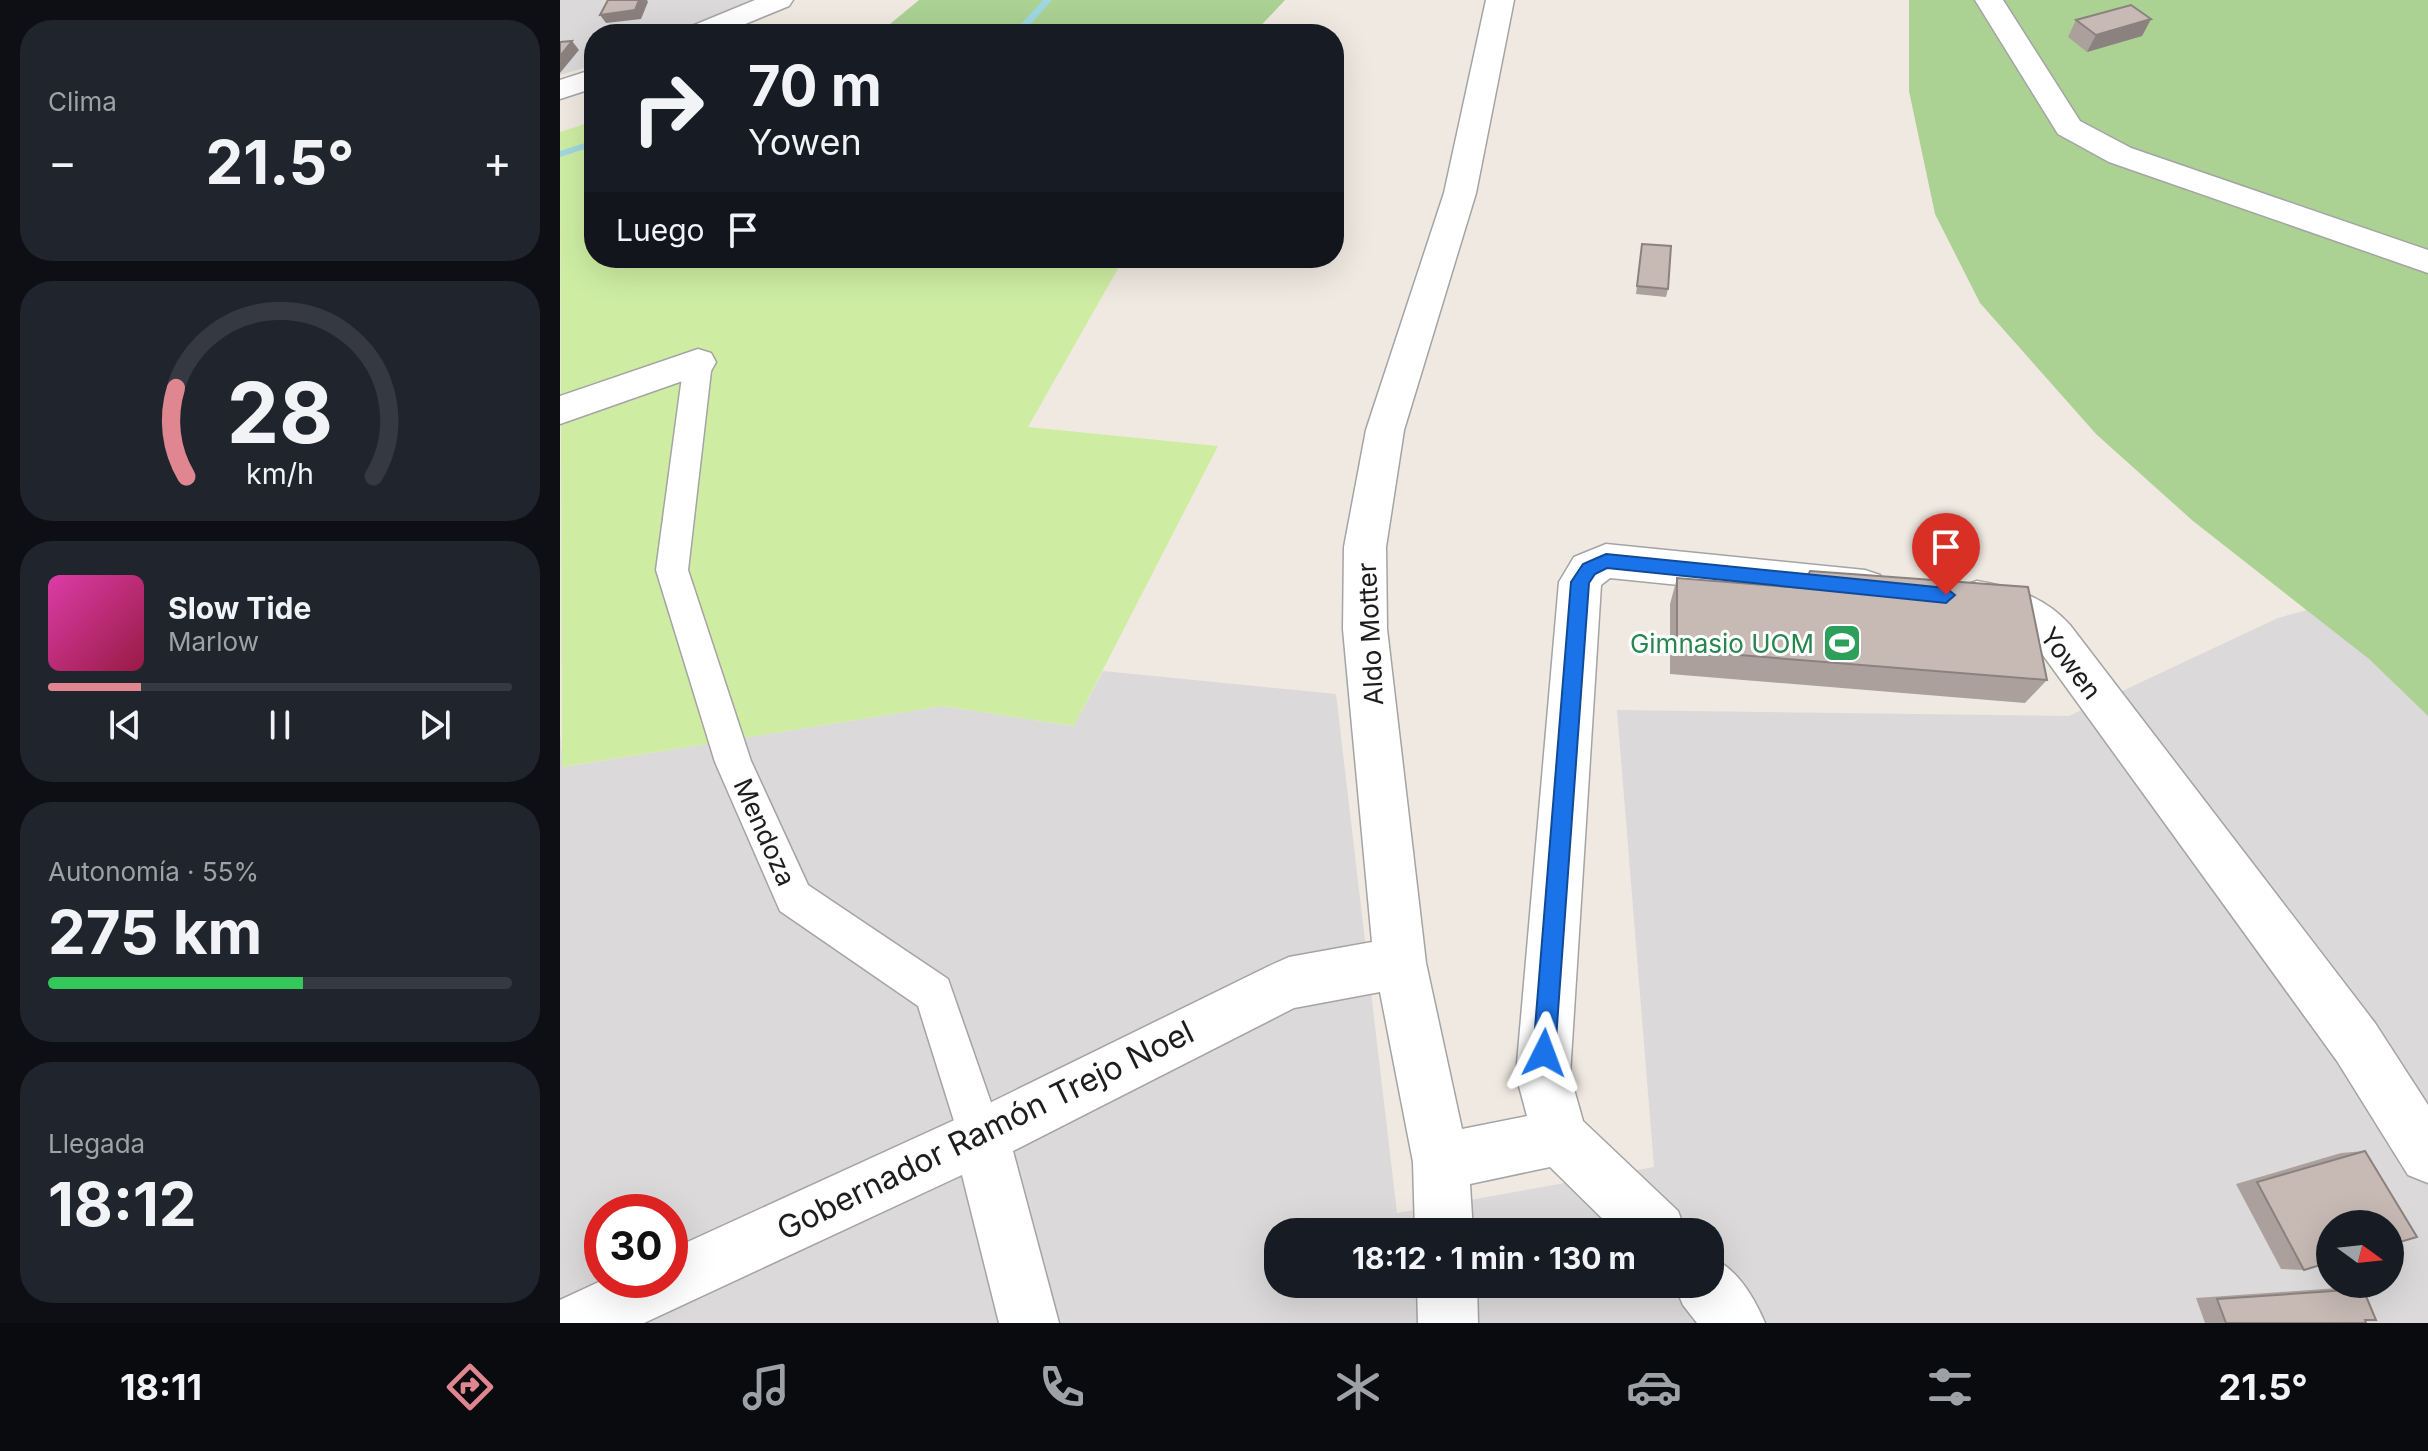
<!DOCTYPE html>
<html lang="es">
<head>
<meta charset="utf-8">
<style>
  :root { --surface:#171b24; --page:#20242c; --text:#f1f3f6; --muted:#9ea1a6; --line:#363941; --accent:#df8690 }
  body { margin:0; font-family:Inter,sans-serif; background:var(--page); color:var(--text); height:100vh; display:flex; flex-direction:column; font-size:30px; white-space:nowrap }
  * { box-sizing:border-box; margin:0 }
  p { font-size:26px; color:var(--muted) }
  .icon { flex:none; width:44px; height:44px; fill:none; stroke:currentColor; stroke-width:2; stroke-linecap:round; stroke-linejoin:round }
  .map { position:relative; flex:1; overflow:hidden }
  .panel { display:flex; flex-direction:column; gap:20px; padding:20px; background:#0d0f14; width:560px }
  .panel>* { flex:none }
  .hud { position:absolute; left:24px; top:24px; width:760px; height:244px; border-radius:32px; box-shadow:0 8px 32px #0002; background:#171b24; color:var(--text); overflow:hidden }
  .needle { width:52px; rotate:105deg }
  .fabs { position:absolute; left:1756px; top:1210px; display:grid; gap:16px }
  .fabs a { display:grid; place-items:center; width:88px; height:88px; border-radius:50%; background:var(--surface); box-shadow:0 8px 32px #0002; font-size:40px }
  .speed { position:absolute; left:24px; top:1194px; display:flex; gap:16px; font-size:40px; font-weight:700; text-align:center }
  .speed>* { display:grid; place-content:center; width:104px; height:104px; border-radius:50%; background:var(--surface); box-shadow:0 8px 32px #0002; line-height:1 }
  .speed .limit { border:12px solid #d22; background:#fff; color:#111 }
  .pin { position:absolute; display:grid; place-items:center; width:68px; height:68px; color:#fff; margin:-82px -34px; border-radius:50% 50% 50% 0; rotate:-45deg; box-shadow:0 0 8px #0007 }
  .pin .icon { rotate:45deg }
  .me { position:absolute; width:88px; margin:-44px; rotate:3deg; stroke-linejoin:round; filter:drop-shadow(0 0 6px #0008) }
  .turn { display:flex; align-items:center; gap:28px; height:168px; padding:0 32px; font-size:36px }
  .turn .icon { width:104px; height:104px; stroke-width:2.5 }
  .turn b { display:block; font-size:56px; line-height:68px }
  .then { display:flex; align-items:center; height:76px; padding:0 32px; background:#0003; gap:16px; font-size:30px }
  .big { font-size:60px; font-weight:700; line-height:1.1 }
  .panel .widget { flex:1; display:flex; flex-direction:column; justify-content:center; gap:12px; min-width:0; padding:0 28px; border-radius:32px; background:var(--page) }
  .panel .dial { align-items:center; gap:0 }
  .dial svg { height:208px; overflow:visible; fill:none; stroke:var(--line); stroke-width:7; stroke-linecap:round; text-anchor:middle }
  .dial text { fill:var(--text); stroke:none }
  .song { display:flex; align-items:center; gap:24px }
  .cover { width:96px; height:96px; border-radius:12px; background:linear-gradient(135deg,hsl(320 70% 55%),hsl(340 70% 35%)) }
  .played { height:8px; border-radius:4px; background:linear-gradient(90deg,var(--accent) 20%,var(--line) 20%) }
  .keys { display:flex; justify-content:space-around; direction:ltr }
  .heat { display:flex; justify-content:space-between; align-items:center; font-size:44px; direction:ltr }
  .charge { height:12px; border-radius:6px; background:linear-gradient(90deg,#34c759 55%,var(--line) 0) }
  .trip { position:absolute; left:704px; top:1218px; width:460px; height:80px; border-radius:32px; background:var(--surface); box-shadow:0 8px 32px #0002; font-weight:700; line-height:80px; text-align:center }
  .menu { display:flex; height:128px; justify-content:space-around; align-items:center; background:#090b0e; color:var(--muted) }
  .menu .icon { width:56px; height:56px }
  .menu .on { color:var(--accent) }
  .menu b { font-size:36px; color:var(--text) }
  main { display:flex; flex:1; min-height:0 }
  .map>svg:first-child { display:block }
  .residential { fill:#dbd9da; fill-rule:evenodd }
  .grass { fill:#ceeda3 }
  .forest { fill:#abd193 }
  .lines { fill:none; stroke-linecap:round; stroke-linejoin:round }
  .stream { fill:#9fd7e0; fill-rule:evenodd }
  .pedestrian-casing { stroke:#a4a4a4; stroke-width:3 }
  .minor-casing { stroke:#a4a4a4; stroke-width:3 }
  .pedestrian { fill:#fff; fill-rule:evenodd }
  .minor { fill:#fff; fill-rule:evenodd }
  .wall { fill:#aba09c }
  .shaded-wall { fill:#8b827f }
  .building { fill:#c7bab5; stroke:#8b827f; stroke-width:2 }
  .route { fill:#1a73e8; stroke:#114b97; stroke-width:2 }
  .labels { text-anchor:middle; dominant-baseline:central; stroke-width:6; stroke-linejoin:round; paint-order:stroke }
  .street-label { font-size:26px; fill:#1d1d1d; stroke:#fff }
  .leisure-label { font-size:26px; fill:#27864d; stroke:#fff; text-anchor:end }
  .near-street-label { font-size:32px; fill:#1d1d1d; stroke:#fff }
</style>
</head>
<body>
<main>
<section class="panel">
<div class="widget"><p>Clima</p>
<div class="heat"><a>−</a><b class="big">21.5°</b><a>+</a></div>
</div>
<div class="widget dial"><svg viewBox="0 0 100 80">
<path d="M14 69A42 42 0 1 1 86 69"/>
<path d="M14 69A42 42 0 0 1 10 35" stroke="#df8690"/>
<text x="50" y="56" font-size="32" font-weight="700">28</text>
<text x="50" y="72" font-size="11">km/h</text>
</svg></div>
<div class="widget">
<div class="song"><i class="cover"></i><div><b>Slow Tide</b><p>Marlow</p></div></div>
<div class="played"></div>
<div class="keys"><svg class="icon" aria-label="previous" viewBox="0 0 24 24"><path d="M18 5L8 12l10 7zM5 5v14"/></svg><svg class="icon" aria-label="pause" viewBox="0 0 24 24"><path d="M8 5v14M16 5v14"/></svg><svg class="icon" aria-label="next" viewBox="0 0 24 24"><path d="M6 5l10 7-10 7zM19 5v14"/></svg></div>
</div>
<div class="widget"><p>Autonomía · 55%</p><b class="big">275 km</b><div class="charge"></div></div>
<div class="widget"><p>Llegada</p><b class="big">18:12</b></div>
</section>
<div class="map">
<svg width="1868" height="1323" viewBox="0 0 1868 1323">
  <rect width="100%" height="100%" fill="#efe9e1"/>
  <g class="residential">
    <path d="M0 0H194L112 34H34V65L0 75Z"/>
    <path d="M1747 610 1809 659 1868 716V1323H0V732L3 767 383 706 514 726 543 671 776 694 837 1213 1094 1167 1057 710 1509 716 1718 618ZM42 1212H110V1280H42ZM1770 1224H1830V1284H1770ZM718 1232H1150V1284H718Z"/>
  </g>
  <path class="grass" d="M34 121V258H564L468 427 658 446 514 726 383 706 2 767 0 132Z"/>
  <g class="forest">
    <path d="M359 0H725L693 34H318Z"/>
    <path d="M1349 0H1868V716L1809 659 1633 521 1536 434 1420 303 1375 214 1349 91Z"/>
  </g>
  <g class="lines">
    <g class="stream">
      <path d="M483 0H492L462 34H452Z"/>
      <path d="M34 140V146L0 157V151Z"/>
    </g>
    <g class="pedestrian-casing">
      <path id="pedestrian" d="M138 352 148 355 152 362 128 570 191 761 248 885 388 979 443 1137 436 1152 421 1159 406 1152 399 1137 358 1006 220 911 155 762 96 570 124 362 128 355Z"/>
    </g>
    <g class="minor-casing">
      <g id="minor">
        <path d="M195 0H233L229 6 161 34H123L127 28Z"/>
        <path d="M926 0H954L916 193 844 430 826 547 827 629 866 963 902 1129 967 1116 956 1075 999 582 1014 557 1046 544 1305 570 1320 575 1326 587 1320 599 1305 604 1050 578 1041 585 1010 1075 1023 1121 1118 1211 1126 1232H1056L990 1167 910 1184 913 1232H855L853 1162 820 992 734 1008 453 1151 499 1323H439L402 1175 84 1323H0V1300L43 1280H110V1250L401 1117 711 965 729 957 812 942 783 629 784 547 806 430 884 193Z"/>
        <path d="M1415 0H1443L1520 121 1571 148 1868 250V273L1549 162 1498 134Z"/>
        <path d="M34 69V88L0 99V80Z"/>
        <path d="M138 349 151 353 156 362 151 371 0 424V396Z"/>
        <path d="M1417 581C1453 587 1485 597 1510 625L1815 1023 1868 1105V1183L1848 1175 1777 1061 1480 651C1452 620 1438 624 1402 612L1396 599 1402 586Z"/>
        <path d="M1150 1257C1177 1268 1194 1297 1205 1323H1137L1123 1305 1114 1284H1150Z"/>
        <path d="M857 1284H917L918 1323H858Z"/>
      </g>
    </g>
    <use href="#pedestrian" class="pedestrian"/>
    <use href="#minor" class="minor"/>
  </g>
  <g class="wall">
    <path d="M1591 19 1582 36 1527 52 1508 37 1516 20Z"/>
    <path d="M1082 244 1108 289 1106 297 1076 294Z"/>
    <path d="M1117 578 1487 680 1465 703 1110 674V604Z"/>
    <path d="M1805 1151 1744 1270 1721 1269 1676 1184 1781 1153Z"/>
    <path d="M1778 1288 1803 1289 1806 1323H1645L1636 1298Z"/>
  </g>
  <g class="shaded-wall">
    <path d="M79 0H87L88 2 81 19 46 23 40 15Z"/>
    <path d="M1591 19 1582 36 1527 52 1536 35Z"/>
    <path d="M12 41 19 50 0 73V56Z"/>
  </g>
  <g class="building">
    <path d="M48 0H79L75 10 40 15Z"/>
    <path d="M1571 5 1591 19 1536 35 1516 20Z"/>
    <path d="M12 41 0 56V42Z"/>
    <path d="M1082 244 1111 246 1108 289 1077 286Z"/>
    <path d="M1250 571 1468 587 1487 680 1117 650V578L1242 588Z"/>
    <path d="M1805 1151 1857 1237 1830 1245V1224H1770V1262L1744 1270 1697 1182Z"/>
    <path d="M1803 1289 1816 1320H1805L1806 1323H1666L1657 1299Z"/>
  </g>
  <path class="route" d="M1046 554 1386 588 1395 595 1386 603 1047 568 1035 574 1029 583 995 1053 992 1061 984 1064 976 1061 973 1053 1011 582 1023 564Z"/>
  <defs>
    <g id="stadium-square" transform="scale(2)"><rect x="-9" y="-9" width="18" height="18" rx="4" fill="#2e9e5b" stroke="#fff"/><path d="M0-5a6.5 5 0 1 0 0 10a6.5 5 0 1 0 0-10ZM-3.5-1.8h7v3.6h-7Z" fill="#fff"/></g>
  </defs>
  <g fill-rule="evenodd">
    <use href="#stadium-square" x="1282" y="643"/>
  </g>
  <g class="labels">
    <g class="street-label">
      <text transform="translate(810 634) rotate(-93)">Aldo Motter</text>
      <text transform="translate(1511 663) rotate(53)">Yowen</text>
      <text transform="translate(205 832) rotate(66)">Mendoza</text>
    </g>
    <g class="leisure-label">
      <text x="1254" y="643">Gimnasio UOM</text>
    </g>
    <g class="near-street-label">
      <text transform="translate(425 1130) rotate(-26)">Gobernador Ramón Trejo Noel</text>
    </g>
  </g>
</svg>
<div class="fabs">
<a><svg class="needle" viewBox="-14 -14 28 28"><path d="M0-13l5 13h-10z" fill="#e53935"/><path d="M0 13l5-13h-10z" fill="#9ea1a6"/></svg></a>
</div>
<div class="speed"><div class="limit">30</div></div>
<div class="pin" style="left:1386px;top:595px;background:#d93025"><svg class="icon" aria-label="arrive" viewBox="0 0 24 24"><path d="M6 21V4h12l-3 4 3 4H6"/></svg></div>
<svg class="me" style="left:984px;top:1053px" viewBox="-20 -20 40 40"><path d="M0-17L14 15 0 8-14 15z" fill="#1a73e8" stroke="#fff" stroke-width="4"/></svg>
<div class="trip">18:12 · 1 min · 130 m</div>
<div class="hud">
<div class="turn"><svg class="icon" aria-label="right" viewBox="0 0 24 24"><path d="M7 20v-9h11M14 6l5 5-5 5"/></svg><div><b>70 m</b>Yowen</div></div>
<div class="then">Luego<svg class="icon" aria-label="arrive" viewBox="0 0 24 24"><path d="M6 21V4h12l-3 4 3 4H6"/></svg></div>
</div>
</div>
</main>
<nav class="menu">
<b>18:11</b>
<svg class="icon on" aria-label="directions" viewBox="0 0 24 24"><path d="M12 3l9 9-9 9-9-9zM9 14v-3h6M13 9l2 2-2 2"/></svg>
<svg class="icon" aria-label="music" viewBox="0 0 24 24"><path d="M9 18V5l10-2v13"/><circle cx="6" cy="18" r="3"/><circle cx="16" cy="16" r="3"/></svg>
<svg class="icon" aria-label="phone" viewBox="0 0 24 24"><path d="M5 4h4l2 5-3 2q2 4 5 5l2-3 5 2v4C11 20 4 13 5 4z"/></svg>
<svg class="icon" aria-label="climate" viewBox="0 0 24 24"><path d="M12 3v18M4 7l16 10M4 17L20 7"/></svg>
<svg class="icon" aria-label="car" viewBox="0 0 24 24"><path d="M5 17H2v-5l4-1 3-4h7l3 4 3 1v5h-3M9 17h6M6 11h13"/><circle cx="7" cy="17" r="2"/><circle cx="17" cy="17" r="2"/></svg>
<svg class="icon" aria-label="filters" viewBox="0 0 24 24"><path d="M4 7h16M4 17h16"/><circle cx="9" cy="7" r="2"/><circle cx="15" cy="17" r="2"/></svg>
<b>21.5°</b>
</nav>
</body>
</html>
